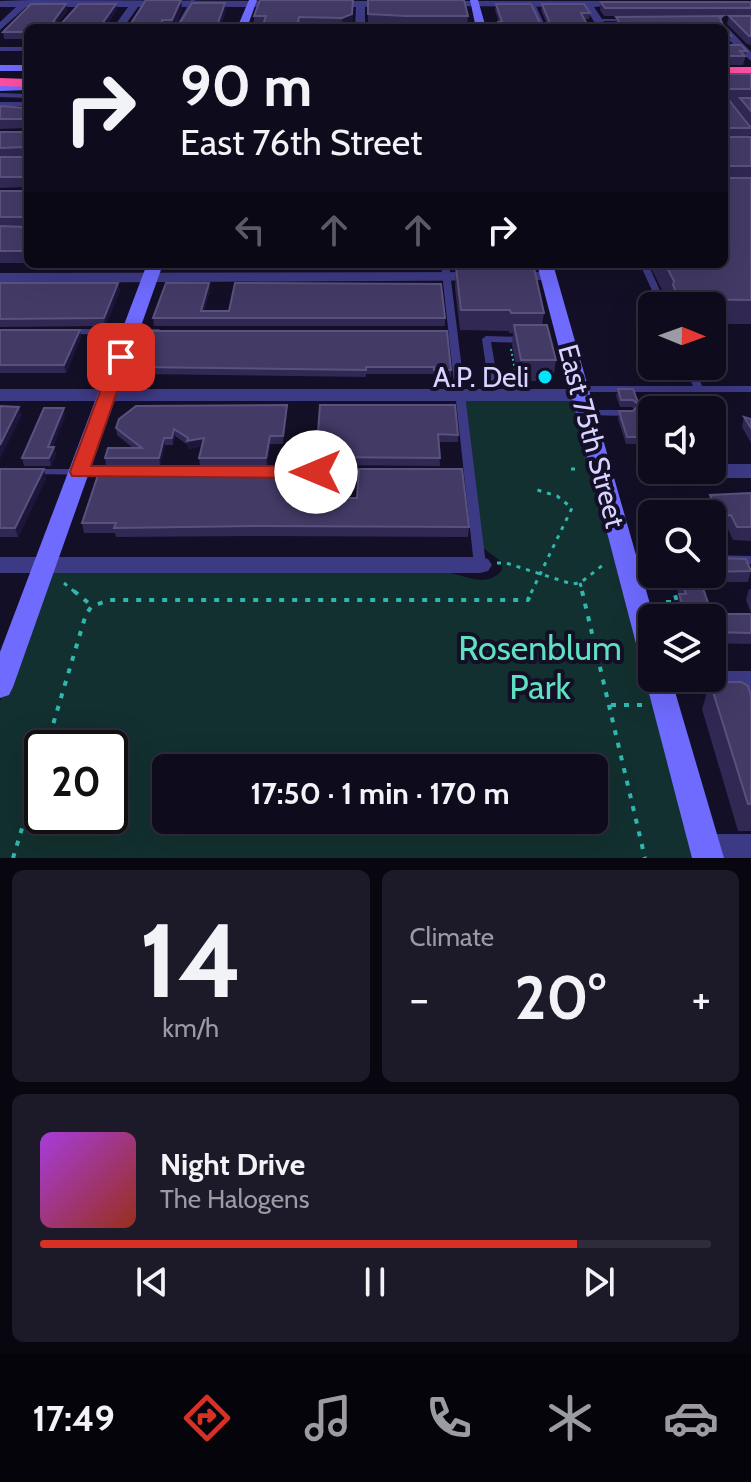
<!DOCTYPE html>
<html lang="en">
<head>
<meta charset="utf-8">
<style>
  :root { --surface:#0e0b1c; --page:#1c1929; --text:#f1f3f6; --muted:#9b9ba3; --line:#2e2b3b; --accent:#d93025 }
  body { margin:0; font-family:Cabin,sans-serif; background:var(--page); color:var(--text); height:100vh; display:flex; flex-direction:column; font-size:30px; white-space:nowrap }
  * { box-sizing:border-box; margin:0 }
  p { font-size:26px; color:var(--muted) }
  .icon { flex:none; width:44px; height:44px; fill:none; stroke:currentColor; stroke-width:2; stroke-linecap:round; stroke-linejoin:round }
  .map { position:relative; height:858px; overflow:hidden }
  .sheet { display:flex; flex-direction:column; gap:12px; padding:12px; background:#08060f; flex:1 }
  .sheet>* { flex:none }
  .banner { position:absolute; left:24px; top:24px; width:704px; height:244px; border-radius:12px; box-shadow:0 8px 32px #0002,0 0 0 2px var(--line); background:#0e0b1c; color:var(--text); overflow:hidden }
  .needle { width:52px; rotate:91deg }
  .fabs { position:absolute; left:638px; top:292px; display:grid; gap:16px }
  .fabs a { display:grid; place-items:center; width:88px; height:88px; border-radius:12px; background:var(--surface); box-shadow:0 8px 32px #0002,0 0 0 2px var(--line); font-size:40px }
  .speed { position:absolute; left:24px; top:730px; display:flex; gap:16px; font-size:40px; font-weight:700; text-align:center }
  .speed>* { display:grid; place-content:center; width:104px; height:104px; border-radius:50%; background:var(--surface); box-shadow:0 8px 32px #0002,0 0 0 2px var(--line); line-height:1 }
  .speed .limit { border:4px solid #111; border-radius:12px; background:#fff; color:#111 }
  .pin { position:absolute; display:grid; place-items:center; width:68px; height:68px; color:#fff; margin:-34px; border-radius:16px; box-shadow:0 4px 12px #0006 }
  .me { position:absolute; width:88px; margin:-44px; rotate:270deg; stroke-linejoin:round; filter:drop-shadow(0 0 6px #0008) }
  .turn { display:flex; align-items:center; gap:28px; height:168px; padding:0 24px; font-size:36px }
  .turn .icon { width:104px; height:104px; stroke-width:2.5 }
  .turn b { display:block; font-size:56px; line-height:68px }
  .lanes { display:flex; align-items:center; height:76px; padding:0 24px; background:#0003; justify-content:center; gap:40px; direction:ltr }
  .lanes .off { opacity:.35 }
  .big { font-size:60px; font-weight:800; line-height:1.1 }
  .sheet .card { flex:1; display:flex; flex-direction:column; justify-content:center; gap:12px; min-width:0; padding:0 28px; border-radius:12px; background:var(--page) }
  .sheet .dial { align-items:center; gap:0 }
  .dial b { font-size:104px; line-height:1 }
  .song { display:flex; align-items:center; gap:24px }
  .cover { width:96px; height:96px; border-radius:12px; background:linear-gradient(135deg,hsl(280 70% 55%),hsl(10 70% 35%)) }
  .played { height:8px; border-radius:4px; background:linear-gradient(90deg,var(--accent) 80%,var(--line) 80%) }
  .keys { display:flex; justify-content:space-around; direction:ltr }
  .heat { display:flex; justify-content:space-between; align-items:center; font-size:44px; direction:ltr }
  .sheet .tiles { flex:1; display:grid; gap:12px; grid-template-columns:1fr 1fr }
  .card:last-child { grid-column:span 2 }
  .trip { position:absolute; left:152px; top:754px; width:456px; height:80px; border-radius:12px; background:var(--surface); box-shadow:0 8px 32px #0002,0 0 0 2px var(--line); font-weight:800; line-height:80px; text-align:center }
  .tabs { display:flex; height:128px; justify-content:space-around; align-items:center; background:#06040b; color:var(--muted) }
  .tabs .icon { width:56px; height:56px }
  .tabs .active { color:var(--accent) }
  .tabs b { font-size:36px; color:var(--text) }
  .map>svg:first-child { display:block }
  .green { fill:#12302f; fill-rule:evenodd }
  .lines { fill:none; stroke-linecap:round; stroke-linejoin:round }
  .path-far2 { stroke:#2fb8b0; stroke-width:2; stroke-dasharray:2 3; stroke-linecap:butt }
  .path-far1 { stroke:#2fb8b0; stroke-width:3; stroke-dasharray:4 6; stroke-linecap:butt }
  .path { stroke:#2fb8b0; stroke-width:4; stroke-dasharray:5 8; stroke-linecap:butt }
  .lane { fill:#3d3a85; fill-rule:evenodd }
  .street { fill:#3d3a85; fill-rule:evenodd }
  .secondary { fill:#6f6bff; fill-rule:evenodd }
  .highway { fill:#ff4fa3; fill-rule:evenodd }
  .wall { fill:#312854 }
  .shaded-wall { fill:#1d163a }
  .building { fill:#433a66; stroke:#5a527e; stroke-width:2 }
  .route { fill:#d93025; stroke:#8d1f18; stroke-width:2 }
  .poi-dot { fill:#00e5ff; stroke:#130f26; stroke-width:3 }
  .labels { text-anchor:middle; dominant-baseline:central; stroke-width:8; stroke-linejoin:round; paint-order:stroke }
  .poi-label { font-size:28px; fill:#d9d4ff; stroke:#130f26; text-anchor:end }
  .street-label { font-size:28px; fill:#d9d4ff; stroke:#130f26 }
  .near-park-label { font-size:34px; fill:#5fe0c0; stroke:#130f26 }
</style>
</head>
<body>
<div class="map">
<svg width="751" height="858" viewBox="0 0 751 858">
  <rect width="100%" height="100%" fill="#130f26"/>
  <path class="green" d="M465 399H574L696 858H0V701L47 571 445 572C465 575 487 589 502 570V562L483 548ZM42 748H110V816H42ZM166 768H594V820H166Z"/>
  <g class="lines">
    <path class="path-far2" d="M511 349 517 381"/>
    <g class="path-far1">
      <path d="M571 469H580"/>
      <path d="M497 563H506L572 584 580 583 603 565"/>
      <path d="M669 574 674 593"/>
      <path d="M64 583 76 593"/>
      <path d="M580 583 583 593"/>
      <path d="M531 593 572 508 557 496 534 489"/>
    </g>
    <g class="path">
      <path d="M74 591 92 606"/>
      <path d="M582 591 645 858"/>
      <path d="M666 602H677L674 591"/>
      <path d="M611 705H643"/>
      <path d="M46 748 86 614 92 606 110 600H528L532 591"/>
      <path d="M13 858 42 762"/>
    </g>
    <g class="lane">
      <path d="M191 0H195L179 28H175Z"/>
      <path d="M533 3 535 4 546 28H542L531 4Z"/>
      <path d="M598 19H628L630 20 628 21H596Z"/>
      <rect x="0" y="47" width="28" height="4"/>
      <path d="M0 93 28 94V98L0 97Z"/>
      <rect x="0" y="102" width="28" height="4"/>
      <path d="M441 264H449L486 565 484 568H476L474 565Z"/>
      <path d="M640 264H648L667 306H659Z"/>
      <path d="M67 329H159L163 332 159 335 64 334 63 332 64 330Z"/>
      <path d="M486 336 524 337 528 340 524 343 491 342 500 395 495 398 490 395 482 339Z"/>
      <path d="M684 366H694L702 386H751V392H579L574 389 579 386H693Z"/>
      <path d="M586 410H630L635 413 630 416 583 415 581 413 583 411Z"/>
      <path d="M31 469H111L116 472 111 475 27 474 26 472 27 470Z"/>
      <path d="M311 469H371L376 472 371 475 307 474 306 472 307 470Z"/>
      <path d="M626 555H652V563L622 562 620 559 622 556Z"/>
      <path d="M712 555 751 556V564L712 563Z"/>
    </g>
    <g class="street">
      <path d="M32 0 275 1 280 4 275 7H138L123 28H113L128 7H26L0 30V22L16 7H0V1Z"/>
      <path d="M327 1H395L400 4 365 7V28H355L356 7 324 6Z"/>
      <path d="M439 1H627L632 4 594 7 608 28H598L585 7 436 6Z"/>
      <path d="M721 27H727L751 52V61L724 35V28Z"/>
      <path d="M549 272 555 274V280L0 283V273Z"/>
      <path d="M0 389H581L591 395 581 401H0Z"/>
      <path d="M712 464H751V478H653L642 471 652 465V470H712Z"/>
      <path d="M0 557H480L488 559 492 565 488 571 480 573H0Z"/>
      <path d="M712 671H751V693H659L650 689 646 682 652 674V678H712Z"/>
      <path d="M705 834H751V858H694L690 848 694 838Z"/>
    </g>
    <g class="secondary">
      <path d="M249 0H257L247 28H237Z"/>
      <path d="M470 0H478L486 28H476Z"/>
      <rect x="0" y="65" width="28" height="6"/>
      <path d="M28 84V90L0 91V85Z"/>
      <path d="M147 264H163L13 687 9 695 0 698V652Z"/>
      <path d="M537 264H553L654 618 652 665 643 662 639 655Z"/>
      <path d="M652 669V678H671L724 858H692L645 678Z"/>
    </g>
    <g class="highway">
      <rect x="724" y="67" width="27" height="8"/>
      <path d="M0 78 28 79V87L0 86Z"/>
    </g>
  </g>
  <g class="wall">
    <path d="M181 0 182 10 174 28H128Z"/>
    <path d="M353 0 352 28H254V16Z"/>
    <path d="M368 0 468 16 467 28H368Z"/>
    <path d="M601 2H751V45L747 44 727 24 729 16H723L721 23 724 28H616L615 25 616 17 721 16H604L600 10Z"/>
    <path d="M496 4 547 25V24L541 10 542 4 590 13 589 19H584L589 28H497L498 22H499L495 10Z"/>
    <path d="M68 10 58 23 61 24 117 10 104 28H28V39H4L3 32Z"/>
    <path d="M226 10 220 28H181L180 23Z"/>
    <path d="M724 45 747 51 743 65H724Z"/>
    <path d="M724 74H751V136L750 135 749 137H751V324H712V306H669V304L649 264H724Z"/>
    <path d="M0 106 26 108 28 128 0 129Z"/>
    <path d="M28 130V187L0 188V132H26Z"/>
    <path d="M28 188V263H0V191H26Z"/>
    <path d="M241 264H339L241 265Z"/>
    <path d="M396 264H439L396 266Z"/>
    <path d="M456 268 544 313 542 325 556 360 553 381H519L512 345 513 333H509V331L460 330 455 288Z"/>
    <path d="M0 283H118L120 291 105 326 0 327Z"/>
    <path d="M209 283 210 291 204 311 445 318V326H154L153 318Z"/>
    <path d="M0 330H80L81 338 66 373H0Z"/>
    <path d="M447 331 451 370V377H434L433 374H366V377L140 374V369H138L136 361Z"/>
    <path d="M618 389 639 405 652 410V439H645L644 444H626L618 419 619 411H633L634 410 632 407H620L616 396Z"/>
    <path d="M287 412 283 444H270L267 466H200L199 458 202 446 188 449V445L175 436 173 445H165L160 466H106L105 458 133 448 117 435 116 428Z"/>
    <path d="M65 416 53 447H54L56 455 51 466H24L22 458Z"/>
    <path d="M744 417 751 420V443L742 427Z"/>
    <path d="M318 432 458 435V442H439L440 466 322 465 323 440H318Z"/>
    <path d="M0 469 46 478 18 537H0Z"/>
    <path d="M322 469 321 498H357L469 527 468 537 260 536 116 537 115 533H84L82 523Z"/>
    <path d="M751 493V541L733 540 728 529H716L712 520V514H710L707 507 710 495Z"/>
    <path d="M712 558 751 571 748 582H701L712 614H751V644L712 643V618H681L677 605 679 595 672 574H712Z"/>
    <path d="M749 589H751V613L746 600Z"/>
    <path d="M710 682 751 696V831H738L702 709Z"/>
  </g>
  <g class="shaded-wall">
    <path d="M181 0 182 10 173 28 172 20Z"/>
    <path d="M353 0 352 28H342V18Z"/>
    <path d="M225 3 226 10 219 28 218 23Z"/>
    <path d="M66 4 68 10 54 28 53 22Z"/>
    <path d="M116 4 117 10 104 28H99Z"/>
    <path d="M724 36H731L729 44 724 45Z"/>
    <path d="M118 283 120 291 105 326 104 318Z"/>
    <path d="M209 283 210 291 202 320 201 311Z"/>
    <path d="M80 330 81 338 66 373 64 365Z"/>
    <path d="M287 405V412L283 444V436Z"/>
    <path d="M19 407 22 415 0 459V445Z"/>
    <path d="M64 408 65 416 50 455 48 447Z"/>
    <path d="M174 429 175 436 173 445 172 438Z"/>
    <path d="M270 436V444L267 466 266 458Z"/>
    <path d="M164 438 165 445 160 466 159 458Z"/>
    <path d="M204 438 205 446 188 449 187 441Z"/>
    <path d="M54 447 56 455 51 466 49 458Z"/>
    <path d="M44 469 46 478 18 537 15 528Z"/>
  </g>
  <g class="building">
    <path d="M146 0H181L172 20H162V28H128Z"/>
    <path d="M260 0H353L352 14 342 18 299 17 297 28H262L266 16H254Z"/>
    <path d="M368 0H464L468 16H406L368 14Z"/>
    <path d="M601 2H751V8H605Z"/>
    <path d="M192 3H225L218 23H180Z"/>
    <path d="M31 4H66L53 22 61 24 79 4H116L99 28H28V32H3Z"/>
    <path d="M496 4H531L540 23 547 25 549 21 542 4H584L590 13H581L589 28H498V22H502Z"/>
    <path d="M723 16 720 18 724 28H623L616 17Z"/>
    <path d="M729 16H751V36H749Z"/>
    <path d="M724 28 731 36H724Z"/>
    <path d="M724 45H741L747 51H740L745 56H724Z"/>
    <path d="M724 74H751V89H728L725 95 751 128H728L726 137H751V166H728L724 160Z"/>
    <path d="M740 98H751V111Z"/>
    <path d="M28 105V126L26 119H0V106L26 108Z"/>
    <path d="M28 130V152L26 147 0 148V132H26Z"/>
    <path d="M28 155V185L26 177H0V157H26Z"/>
    <path d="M724 178H751V300L679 299 673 285 674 281 665 264H724Z"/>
    <path d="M28 188V220L26 217H0V191H26Z"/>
    <path d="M28 222V251H0V226L26 227Z"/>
    <path d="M456 268H534L544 313H511L510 310H461Z"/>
    <path d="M0 283H118L104 318 0 319Z"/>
    <path d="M166 283H209L201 311H229L235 283 441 284 445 318H153Z"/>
    <path d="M514 325H547L556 360H521Z"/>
    <path d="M0 330H80L64 365H0Z"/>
    <path d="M147 331H447L451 370H434V367H366V370L139 367 141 361H136Z"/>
    <path d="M618 389H633L639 405H674L675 410H652V431H644L646 437H627L619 411H633L639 405 633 400H621Z"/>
    <path d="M287 405 283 436H270L266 458H199L204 438 187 441 188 438 174 429 172 438H164L159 458H105L108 448H142L116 428 119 419 136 406Z"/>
    <path d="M320 405H455L458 435 438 434 440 458 321 457 324 432H318Z"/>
    <path d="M0 406 19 407 0 445Z"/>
    <path d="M44 408H64L48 447H54L49 458H22Z"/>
    <path d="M744 417 751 419V428Z"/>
    <path d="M0 469H44L15 528H0Z"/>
    <path d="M100 469H322L320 498H357L359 469H462L469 527 259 526 114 528 116 523H82Z"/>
    <path d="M751 493V527H737L731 515 719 516 710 495Z"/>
    <path d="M712 558 746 559 751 571 712 572Z"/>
    <path d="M678 574H698L712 614H751V633L712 632V618H687L679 594H686Z"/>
    <path d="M710 682H741L748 686 751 696V804H748Z"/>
  </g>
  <path class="route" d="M121 352 129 357 91 466H316L325 472 316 478 72 476 70 472 113 357Z"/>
  <circle class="poi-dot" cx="545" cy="377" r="8"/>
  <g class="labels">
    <g class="poi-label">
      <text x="529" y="377">A.P. Deli</text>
    </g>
    <g class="street-label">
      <text transform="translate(592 436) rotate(75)">East 75th Street</text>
    </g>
    <g class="near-park-label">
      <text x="540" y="648">Rosenblum<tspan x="540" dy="39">Park</tspan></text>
    </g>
  </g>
</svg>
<div class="fabs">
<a><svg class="needle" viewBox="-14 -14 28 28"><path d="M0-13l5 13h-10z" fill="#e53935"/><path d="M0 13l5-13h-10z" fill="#9b9ba3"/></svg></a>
<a><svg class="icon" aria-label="sound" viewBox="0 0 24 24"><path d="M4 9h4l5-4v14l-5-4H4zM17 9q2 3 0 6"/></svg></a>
<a><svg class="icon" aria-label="search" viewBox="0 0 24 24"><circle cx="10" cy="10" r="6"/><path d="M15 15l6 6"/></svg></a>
<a><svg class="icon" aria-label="layers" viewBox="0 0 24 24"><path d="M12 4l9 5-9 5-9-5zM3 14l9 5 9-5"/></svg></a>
</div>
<div class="speed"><div class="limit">20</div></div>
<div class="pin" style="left:121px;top:357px;background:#d93025"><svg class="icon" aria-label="arrive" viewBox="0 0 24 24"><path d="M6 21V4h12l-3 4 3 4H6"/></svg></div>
<svg class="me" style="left:316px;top:472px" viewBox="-20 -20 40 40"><circle r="19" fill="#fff"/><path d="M0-13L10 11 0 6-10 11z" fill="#d93025"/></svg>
<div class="trip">17:50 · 1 min · 170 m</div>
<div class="banner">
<div class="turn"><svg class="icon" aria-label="right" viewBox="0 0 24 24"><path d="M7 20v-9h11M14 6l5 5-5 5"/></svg><div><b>90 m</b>East 76th Street</div></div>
<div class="lanes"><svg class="icon off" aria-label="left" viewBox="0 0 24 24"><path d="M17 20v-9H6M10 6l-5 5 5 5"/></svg><svg class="icon off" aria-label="ahead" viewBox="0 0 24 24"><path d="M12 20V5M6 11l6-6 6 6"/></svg><svg class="icon off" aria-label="ahead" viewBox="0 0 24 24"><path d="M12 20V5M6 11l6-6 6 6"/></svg><svg class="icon" aria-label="right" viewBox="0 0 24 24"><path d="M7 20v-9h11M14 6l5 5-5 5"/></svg></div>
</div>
</div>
<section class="sheet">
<div class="tiles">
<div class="card dial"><b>14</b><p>km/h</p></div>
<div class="card"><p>Climate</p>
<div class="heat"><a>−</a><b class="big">20°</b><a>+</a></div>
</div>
<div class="card">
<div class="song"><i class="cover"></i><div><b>Night Drive</b><p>The Halogens</p></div></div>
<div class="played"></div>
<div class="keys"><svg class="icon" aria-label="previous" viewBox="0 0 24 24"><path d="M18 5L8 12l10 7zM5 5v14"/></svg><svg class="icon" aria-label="pause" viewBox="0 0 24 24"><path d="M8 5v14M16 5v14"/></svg><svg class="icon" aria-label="next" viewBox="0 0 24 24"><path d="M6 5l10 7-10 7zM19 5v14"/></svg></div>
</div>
</div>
</section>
<nav class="tabs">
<b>17:49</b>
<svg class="icon active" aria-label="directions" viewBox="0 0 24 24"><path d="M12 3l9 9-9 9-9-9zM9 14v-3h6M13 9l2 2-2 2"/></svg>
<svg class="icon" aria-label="music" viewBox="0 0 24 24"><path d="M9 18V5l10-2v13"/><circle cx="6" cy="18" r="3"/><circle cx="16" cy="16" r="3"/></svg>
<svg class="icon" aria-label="phone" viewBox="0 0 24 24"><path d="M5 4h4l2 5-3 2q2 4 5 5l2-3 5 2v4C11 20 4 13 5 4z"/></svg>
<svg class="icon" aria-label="climate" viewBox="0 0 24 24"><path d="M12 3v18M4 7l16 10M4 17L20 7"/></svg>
<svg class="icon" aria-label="car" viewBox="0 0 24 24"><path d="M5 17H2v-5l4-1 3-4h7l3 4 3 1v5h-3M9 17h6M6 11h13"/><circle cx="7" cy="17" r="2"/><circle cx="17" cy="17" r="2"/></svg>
</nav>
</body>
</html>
